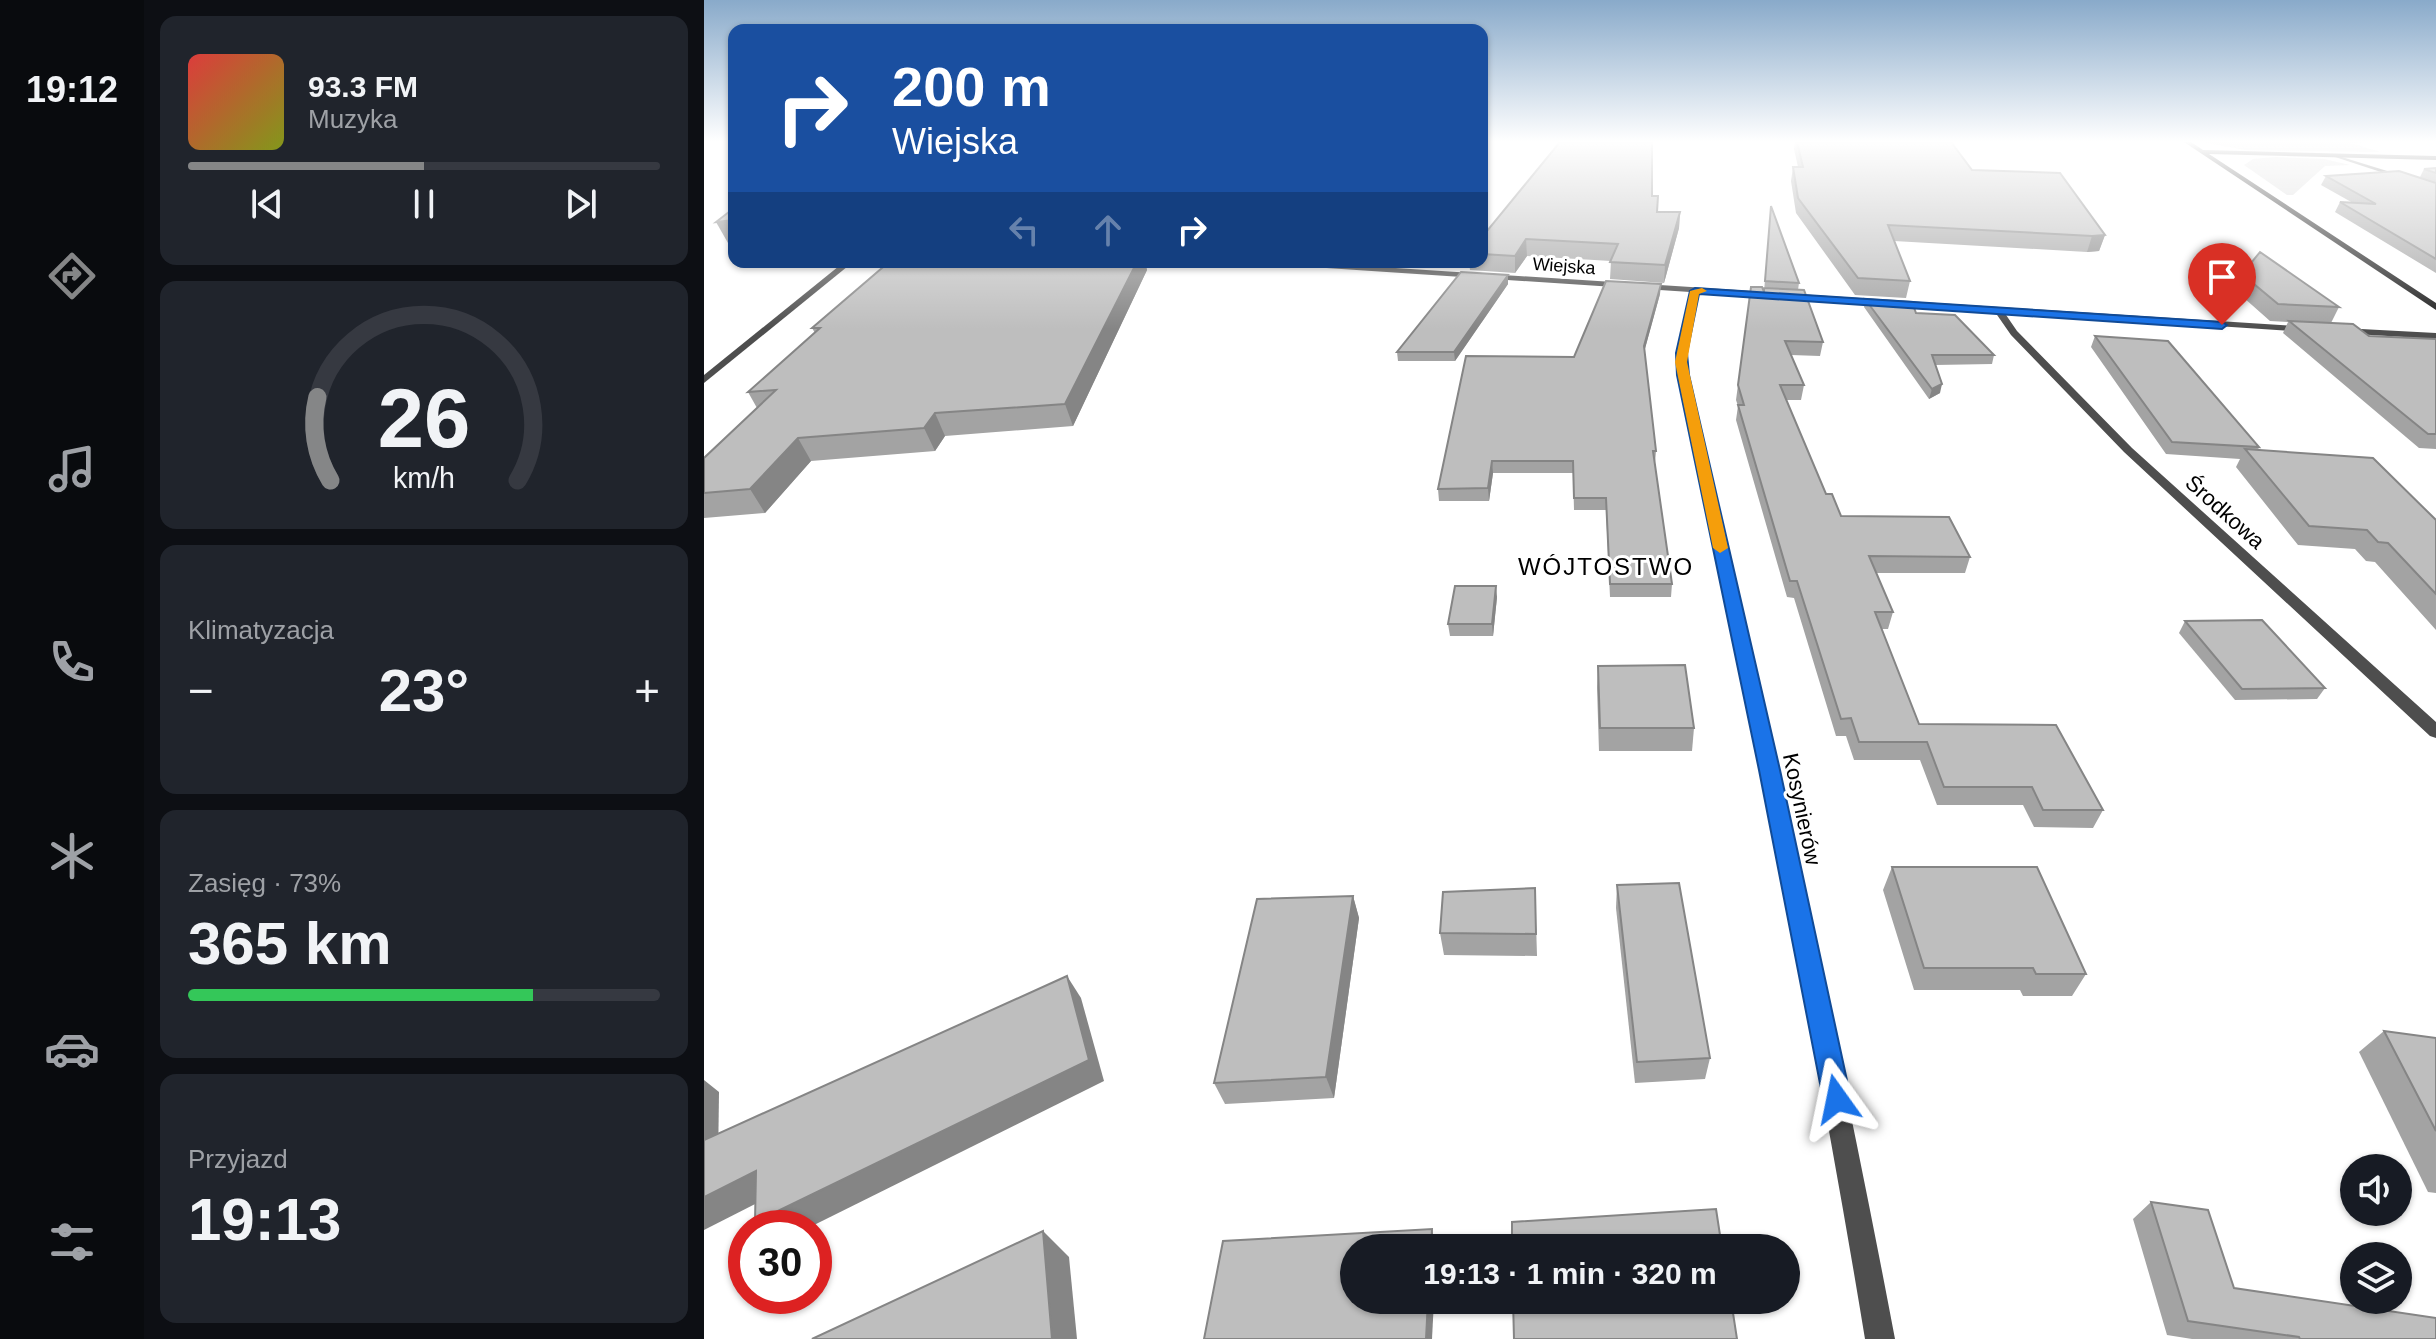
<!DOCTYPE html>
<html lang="pl">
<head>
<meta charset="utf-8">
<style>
  :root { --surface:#171b24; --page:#20242c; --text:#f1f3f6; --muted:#9ea1a6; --line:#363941; --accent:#858687 }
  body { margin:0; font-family:Arial,sans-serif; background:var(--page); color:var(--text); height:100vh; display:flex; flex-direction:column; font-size:30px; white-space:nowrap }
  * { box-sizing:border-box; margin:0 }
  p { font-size:26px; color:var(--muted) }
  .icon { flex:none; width:44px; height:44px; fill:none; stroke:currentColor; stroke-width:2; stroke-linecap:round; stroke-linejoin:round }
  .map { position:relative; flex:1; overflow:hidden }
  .drawer { display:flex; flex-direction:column; gap:16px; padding:16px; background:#0d0f14; width:560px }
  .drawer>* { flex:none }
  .banner { position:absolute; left:24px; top:24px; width:760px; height:244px; border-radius:16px; box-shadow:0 2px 6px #0004; background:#1a4fa0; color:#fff; overflow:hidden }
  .fabs { position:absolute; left:1636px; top:1154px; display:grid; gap:16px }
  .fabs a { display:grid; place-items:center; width:72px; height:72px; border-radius:50%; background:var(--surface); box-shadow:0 2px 6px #0004; font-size:40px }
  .speed { position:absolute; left:24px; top:1210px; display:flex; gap:16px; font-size:40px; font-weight:700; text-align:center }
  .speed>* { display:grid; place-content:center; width:104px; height:104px; border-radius:50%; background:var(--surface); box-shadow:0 2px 6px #0004; line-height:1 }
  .speed .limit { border:12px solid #d22; background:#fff; color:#111 }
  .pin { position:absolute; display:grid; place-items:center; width:68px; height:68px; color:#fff; margin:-82px -34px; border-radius:50% 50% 50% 0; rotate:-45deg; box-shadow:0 0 8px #0007 }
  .pin .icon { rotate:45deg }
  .me { position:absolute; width:88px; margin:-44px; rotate:348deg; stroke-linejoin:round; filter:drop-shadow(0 0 6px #0008) }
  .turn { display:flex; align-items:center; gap:28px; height:168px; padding:0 32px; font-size:36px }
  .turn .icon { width:104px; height:104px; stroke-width:2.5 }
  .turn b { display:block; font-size:56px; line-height:68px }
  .lanes { display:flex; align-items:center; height:76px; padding:0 32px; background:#0003; justify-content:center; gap:40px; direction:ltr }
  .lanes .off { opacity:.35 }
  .big { font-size:60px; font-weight:700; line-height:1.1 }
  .drawer .widget { flex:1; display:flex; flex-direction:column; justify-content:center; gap:12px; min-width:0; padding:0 28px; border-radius:16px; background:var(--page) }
  .drawer .dial { align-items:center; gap:0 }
  .dial svg { height:208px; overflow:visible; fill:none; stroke:var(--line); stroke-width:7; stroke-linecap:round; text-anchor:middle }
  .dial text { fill:var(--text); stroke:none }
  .song { display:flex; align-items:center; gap:24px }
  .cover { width:96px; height:96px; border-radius:12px; background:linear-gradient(135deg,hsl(0 70% 55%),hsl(70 70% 35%)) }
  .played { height:8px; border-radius:4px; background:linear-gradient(90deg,var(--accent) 50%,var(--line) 50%) }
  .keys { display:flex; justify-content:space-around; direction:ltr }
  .heat { display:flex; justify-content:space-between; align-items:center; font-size:44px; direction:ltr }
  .charge { height:12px; border-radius:6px; background:linear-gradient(90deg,#34c759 73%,var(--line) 0) }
  .trip { position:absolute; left:636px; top:1234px; width:460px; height:80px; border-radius:40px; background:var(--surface); box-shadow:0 2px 6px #0004; font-weight:700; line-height:80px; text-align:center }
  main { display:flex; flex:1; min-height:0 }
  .dock { display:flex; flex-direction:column; width:144px; justify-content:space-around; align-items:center; background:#090b0e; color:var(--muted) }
  .dock .icon { width:56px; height:56px }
  .dock .selected { color:var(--accent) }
  .dock b { font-size:36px; color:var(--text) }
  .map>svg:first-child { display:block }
  .green { fill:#d5d5d5 }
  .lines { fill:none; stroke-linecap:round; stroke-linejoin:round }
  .street { fill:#4e4e4e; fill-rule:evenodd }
  .secondary { fill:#1b1b1b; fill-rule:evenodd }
  .wall { fill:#a3a3a3 }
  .shaded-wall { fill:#858585 }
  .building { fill:#bebebe; stroke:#858585; stroke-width:2 }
  .route { fill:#1a73e8; stroke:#114b97; stroke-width:2 }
  .slow { fill:#f59e0b }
  .labels { text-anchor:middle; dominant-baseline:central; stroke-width:6; stroke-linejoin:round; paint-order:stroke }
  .far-street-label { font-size:18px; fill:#000; stroke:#fff }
  .street-label { font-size:22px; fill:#000; stroke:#fff }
  .neighbourhood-label { font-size:24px; letter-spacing:2px; fill:#000; stroke:#fff }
</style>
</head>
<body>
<main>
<nav class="dock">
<b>19:12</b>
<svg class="icon selected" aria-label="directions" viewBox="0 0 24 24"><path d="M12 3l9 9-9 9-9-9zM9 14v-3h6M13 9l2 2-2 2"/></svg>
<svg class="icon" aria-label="music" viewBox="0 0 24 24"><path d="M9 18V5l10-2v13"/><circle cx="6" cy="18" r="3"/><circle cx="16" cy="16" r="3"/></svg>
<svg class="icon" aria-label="phone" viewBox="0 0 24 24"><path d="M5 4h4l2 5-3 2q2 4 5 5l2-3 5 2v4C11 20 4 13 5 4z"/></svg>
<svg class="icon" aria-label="climate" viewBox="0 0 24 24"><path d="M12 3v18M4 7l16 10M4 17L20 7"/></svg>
<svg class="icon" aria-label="car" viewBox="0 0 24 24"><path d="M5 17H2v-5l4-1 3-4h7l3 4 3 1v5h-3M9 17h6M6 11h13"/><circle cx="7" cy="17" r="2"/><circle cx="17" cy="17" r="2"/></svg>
<svg class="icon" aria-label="filters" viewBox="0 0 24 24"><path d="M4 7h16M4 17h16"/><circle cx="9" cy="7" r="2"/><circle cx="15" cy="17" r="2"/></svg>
</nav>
<section class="drawer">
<div class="widget">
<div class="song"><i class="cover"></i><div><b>93.3 FM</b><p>Muzyka</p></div></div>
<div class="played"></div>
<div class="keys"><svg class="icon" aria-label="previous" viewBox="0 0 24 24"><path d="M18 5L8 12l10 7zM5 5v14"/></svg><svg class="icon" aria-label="pause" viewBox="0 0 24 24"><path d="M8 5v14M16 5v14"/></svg><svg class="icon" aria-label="next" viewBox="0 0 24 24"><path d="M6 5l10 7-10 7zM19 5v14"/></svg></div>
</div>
<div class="widget dial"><svg viewBox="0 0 100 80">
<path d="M14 69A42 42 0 1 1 86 69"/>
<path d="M14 69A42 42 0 0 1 9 37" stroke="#858687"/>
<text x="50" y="56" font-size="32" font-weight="700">26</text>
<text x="50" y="72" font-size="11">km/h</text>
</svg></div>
<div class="widget"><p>Klimatyzacja</p>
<div class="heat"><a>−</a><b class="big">23°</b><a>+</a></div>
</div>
<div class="widget"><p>Zasięg · 73%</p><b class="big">365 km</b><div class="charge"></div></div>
<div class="widget"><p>Przyjazd</p><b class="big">19:13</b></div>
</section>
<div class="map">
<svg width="1732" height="1339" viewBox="0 0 1732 1339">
  <rect width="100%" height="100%" fill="#fff"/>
  <g class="green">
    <path d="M1497 142H1666L1647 143 1676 152 1541 150Z"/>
    <path d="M1572 157 1620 159 1646 165 1621 166 1589 195H1583L1540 165 1549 159Z"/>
  </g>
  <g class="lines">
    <g class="street">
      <path d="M1628 154 1732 186V190L1628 156Z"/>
      <path d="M140 262H149L0 383V375Z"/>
      <path d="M557 262H599L1606 327 1608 329 1603 332 1300 312 1313 331 1428 448 1732 722V738L1726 736 1420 452 1307 335 1291 312 995 292 982 353 984 375C1057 696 1130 1016 1191 1339H1161C1108 1016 1041 696 974 375L972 353 986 292 561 264Z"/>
      <path d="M1638 328 1732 333V339L1635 333 1633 331Z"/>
    </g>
    <path class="secondary" d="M1480 142H1487L1499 150 1732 156V160L1505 154 1732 303V310Z"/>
  </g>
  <g class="wall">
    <path d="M1091 142H1247L1268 170 1401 235 1395 251 1383 252 1190 241 1206 281 1202 298 1151 295 1092 213 1087 181 1089 167H1094L1090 149Z"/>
    <path d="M1732 168V273L1631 212 1636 202 1649 203 1617 185 1622 176 1716 177 1720 169Z"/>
    <path d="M948 196 953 212H976L975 228 960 283 906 279 907 261 823 256 811 273 766 270 765 262H778V237Z"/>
    <path d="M1067 206 1095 283 1094 290 1119 342 1116 356 1087 355 1100 385 1097 400H1082L1122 494 1137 516 1266 557 1261 573H1172L1189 612 1184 629H1178L1215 724 1399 810 1389 828 1330 827 1319 805H1233L1216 760H1150L1142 736H1132L1090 598 1083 597 1032 420 1034 406 1032 400 1047 287 1060 292Z"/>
    <path d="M185 262H441L443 270 369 426 241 436 231 451 107 461 61 513 0 518V458L53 408 44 392 111 333 108 328Z"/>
    <path d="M1538 274 1635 307 1627 323 1665 336 1732 339V449L1715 448 1579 333 1584 322 1566 321 1531 290Z"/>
    <path d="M804 275V284L751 361H694L693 352Z"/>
    <path d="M956 294 940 352 952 451 951 463 968 584 967 597H906L902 510H870L869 473H789L785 501H735L734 489 870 357Z"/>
    <path d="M1161 299 1212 313 1290 355 1288 364 1231 365 1236 393 1225 399 1160 307Z"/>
    <path d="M1391 336 1555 447 1554 450 1732 520V630L1671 562 1662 561 1651 549 1594 545 1532 467 1536 459 1462 454 1387 347Z"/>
    <path d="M793 597 789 636H746L744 624Z"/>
    <path d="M1481 621 1621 688 1613 699 1531 700 1475 633Z"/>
    <path d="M894 666 990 728 988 751H895L893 688Z"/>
    <path d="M1188 867 1382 974 1368 996H1319L1316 990H1210L1179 890Z"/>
    <path d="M913 885 1006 1058 1001 1079 931 1083 912 908Z"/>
    <path d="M831 888 833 956 740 955 736 933Z"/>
    <path d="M649 896 655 918 630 1098 521 1104 510 1083Z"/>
    <path d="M1680 1031 1732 1038V1193L1724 1192 1655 1052Z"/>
    <path d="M1447 1202 1530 1288 1732 1339H1488L1463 1335 1429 1219Z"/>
  </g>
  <g class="shaded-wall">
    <path d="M976 212 975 228 960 283 961 265Z"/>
    <path d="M30 220V242L24 243 12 222Z"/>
    <path d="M1401 235 1395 251 1383 252 1388 236Z"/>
    <path d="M822 239 823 256 811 273V256Z"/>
    <path d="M433 262H441L443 270 369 426 361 404Z"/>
    <path d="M804 275V284L751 361 750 352Z"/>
    <path d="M957 284 956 294 939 356 940 346Z"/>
    <path d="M1238 384 1236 393 1225 399 1228 389Z"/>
    <path d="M231 413 241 436 231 451 220 428Z"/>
    <path d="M94 438 107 461 61 513 46 489Z"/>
    <path d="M788 461 789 473 785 501 784 488Z"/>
    <path d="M792 586 793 597 789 636 788 624Z"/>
    <path d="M649 896 655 918 630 1098 622 1077Z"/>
    <path d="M363 976 377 998 400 1081 104 1228H60L51 1222Z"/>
    <path d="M0 1080 15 1092 14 1166 0 1156Z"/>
    <path d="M52 1171 79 1190 0 1230V1197Z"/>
    <path d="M728 1229 732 1248H727Z"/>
    <path d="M339 1231 365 1257 373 1339H348Z"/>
    <path d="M724 1300H730L728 1339H722Z"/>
  </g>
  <g class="building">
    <path d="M856 142H948V196H954L953 212H976L961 265 906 262 914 244 822 239 811 256 778 254V237Z"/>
    <path d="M1093 142H1247L1268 170 1356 173 1401 235 1388 236 1184 225 1206 281 1154 278 1094 198 1089 167H1099Z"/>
    <path d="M1732 168V173L1720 169Z"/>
    <path d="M1695 171 1732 183V259L1636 202 1672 204 1622 176Z"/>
    <path d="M1067 206 1095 283 1061 281Z"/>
    <path d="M30 208V220L12 222Z"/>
    <path d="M1556 252 1635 307 1574 304 1538 274Z"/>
    <path d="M185 262H433L361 404 231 413 220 428 94 438 46 489 0 493V458L72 390 44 392 116 328H108Z"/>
    <path d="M757 272 804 275 750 352H693Z"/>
    <path d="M902 281 957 284 940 346 952 451H949L968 584H906L902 498H870L869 461H788L784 488 734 489 762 356 870 357Z"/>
    <path d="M1047 287H1058L1060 292V288L1100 290 1119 342 1081 341 1100 385H1076L1122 494H1128L1137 516 1245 517 1266 557 1165 556 1189 612H1171L1215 724 1352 725 1399 810H1339L1328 787H1240L1223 742H1155L1147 718 1137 719 1093 581H1086L1034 405H1040L1034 385Z"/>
    <path d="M1161 299 1208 302 1212 313 1251 315 1290 355H1228L1238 384 1228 389Z"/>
    <path d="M1585 321 1649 324 1665 336 1732 339V434H1724Z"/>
    <path d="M1391 336 1464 341 1555 447 1468 442Z"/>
    <path d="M1541 449 1669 458 1732 520V594L1684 543 1674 542 1663 530 1605 526Z"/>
    <path d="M751 586H792L788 624H744Z"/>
    <path d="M1558 620 1621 688 1538 689 1481 621Z"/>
    <path d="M981 665 990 728H896L894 666Z"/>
    <path d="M1188 867H1333L1382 974H1332L1329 968H1220Z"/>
    <path d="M975 883 1006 1058 933 1062 913 885Z"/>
    <path d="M831 888 832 934 736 933 739 892Z"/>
    <path d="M649 896 622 1077 510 1083 553 899Z"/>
    <path d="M363 976 385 1060 51 1222 52 1171 0 1197V1140Z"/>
    <path d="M1680 1031 1732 1038V1131Z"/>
    <path d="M1447 1202 1504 1210 1530 1288 1732 1318V1339H1596L1595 1337 1484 1321Z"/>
    <path d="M1012 1209 1018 1248H808V1222Z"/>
    <path d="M728 1229 727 1248H650V1300H724L722 1339H500L519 1241Z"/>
    <path d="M339 1231 348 1339H108Z"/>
    <path d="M809 1300H1027L1033 1339H810Z"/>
  </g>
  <linearGradient id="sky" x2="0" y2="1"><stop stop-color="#89aaca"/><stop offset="0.43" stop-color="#fff"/><stop offset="1" stop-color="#fff" stop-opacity="0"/></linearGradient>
  <rect width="1732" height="329" fill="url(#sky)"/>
  <path class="route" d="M991 288 1518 322 1523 325 1518 329 995 294 983 353 985 375 1076 770 1147 1099 1143 1109 1133 1113 1123 1109 1119 1099 1055 770 973 375 972 353 986 291Z"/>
  <path class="slow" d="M998 288 1003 291 995 294 983 362 1024 548 1016 553 1009 548 971 362 986 291Z"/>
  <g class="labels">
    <g class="far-street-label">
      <text transform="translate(860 266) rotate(4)">Wiejska</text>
    </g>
    <g class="street-label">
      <text transform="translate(1521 512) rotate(42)">Środkowa</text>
      <text transform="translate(1098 809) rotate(78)">Kosynierów</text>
    </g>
    <g class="neighbourhood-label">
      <text x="902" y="566">WÓJTOSTWO</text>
    </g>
  </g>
</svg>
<div class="fabs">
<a><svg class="icon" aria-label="sound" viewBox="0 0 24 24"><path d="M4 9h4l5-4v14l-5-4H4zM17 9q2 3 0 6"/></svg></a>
<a><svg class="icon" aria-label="layers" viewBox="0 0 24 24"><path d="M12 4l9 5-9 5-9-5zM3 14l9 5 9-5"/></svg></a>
</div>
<div class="speed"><div class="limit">30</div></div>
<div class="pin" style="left:1518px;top:325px;background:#d93025"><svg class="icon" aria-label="arrive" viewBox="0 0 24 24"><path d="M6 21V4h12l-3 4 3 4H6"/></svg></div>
<svg class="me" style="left:1133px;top:1099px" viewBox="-20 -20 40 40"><path d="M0-17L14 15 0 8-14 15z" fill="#1a73e8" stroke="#fff" stroke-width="4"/></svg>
<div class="trip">19:13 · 1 min · 320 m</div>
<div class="banner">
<div class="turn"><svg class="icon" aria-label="right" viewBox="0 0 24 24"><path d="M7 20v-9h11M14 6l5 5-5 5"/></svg><div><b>200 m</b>Wiejska</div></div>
<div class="lanes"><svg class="icon off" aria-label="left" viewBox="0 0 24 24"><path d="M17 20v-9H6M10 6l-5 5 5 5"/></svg><svg class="icon off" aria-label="ahead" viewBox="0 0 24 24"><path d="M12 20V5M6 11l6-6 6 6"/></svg><svg class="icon" aria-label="right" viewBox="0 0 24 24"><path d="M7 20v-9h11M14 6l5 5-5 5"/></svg></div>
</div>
</div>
</main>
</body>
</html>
